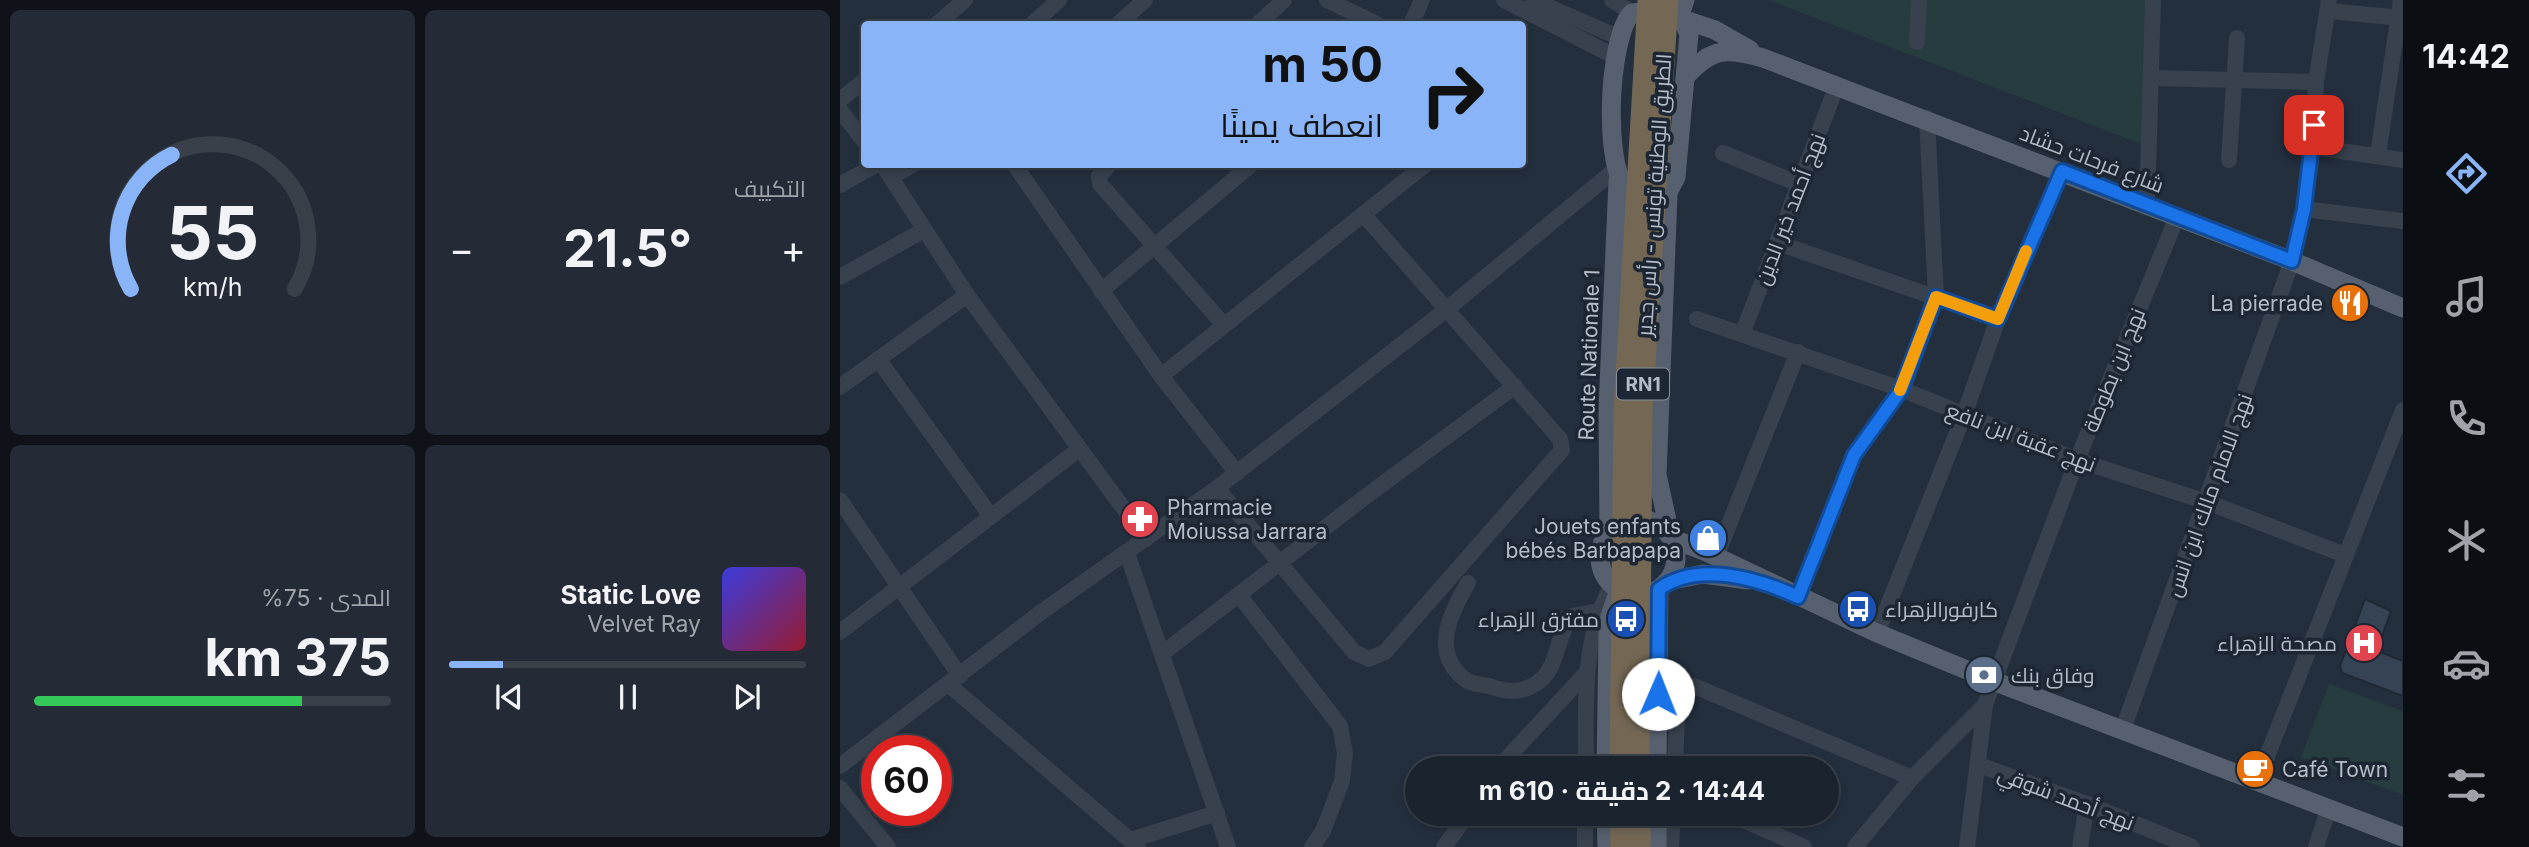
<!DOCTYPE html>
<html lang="ar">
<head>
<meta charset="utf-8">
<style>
  :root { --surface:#1b232e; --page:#242b36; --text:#f1f3f6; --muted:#a0a4aa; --line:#39404a; --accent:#8ab4f8 }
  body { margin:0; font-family:Inter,Cairo,sans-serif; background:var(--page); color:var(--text); direction:rtl; height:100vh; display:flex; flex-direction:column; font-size:26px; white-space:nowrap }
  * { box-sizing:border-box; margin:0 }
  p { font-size:23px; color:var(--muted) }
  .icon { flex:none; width:38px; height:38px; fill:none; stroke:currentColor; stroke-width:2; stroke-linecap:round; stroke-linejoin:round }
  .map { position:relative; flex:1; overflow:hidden; direction:ltr }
  .panel { display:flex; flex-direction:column; gap:10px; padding:10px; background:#0f1319; width:840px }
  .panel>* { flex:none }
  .banner { position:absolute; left:21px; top:21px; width:665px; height:147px; border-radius:7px; box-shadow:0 4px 10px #0003,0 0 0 2px var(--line); direction:rtl; background:#8ab4f8; color:#111; overflow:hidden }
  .speed { position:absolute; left:21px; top:735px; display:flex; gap:14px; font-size:35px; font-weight:700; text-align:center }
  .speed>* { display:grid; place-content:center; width:91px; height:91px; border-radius:50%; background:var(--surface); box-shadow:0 4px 10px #0003,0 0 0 2px var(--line); line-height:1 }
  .speed .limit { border:10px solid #d22; background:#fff; color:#111 }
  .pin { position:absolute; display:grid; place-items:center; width:60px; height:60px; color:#fff; margin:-30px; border-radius:14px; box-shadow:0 4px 10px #0006 }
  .me { position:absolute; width:77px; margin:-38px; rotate:1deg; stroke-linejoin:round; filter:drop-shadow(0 0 5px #0008) }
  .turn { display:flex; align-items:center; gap:24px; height:147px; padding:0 28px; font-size:32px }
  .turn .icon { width:91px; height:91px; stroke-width:2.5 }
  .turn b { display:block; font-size:49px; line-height:60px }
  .big { font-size:52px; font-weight:700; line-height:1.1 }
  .panel .card { flex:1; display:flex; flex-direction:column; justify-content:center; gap:10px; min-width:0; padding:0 24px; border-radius:10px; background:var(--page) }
  .panel .dial { align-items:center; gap:0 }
  .dial svg { height:182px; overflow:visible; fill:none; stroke:var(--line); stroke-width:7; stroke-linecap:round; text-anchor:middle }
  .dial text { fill:var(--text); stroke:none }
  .song { display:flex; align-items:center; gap:21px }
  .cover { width:84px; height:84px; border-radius:10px; background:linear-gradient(135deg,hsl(240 70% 55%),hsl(350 70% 35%)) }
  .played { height:7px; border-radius:4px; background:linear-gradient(90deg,var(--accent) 15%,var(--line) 15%) }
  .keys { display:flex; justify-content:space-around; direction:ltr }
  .heat { display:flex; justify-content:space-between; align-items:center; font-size:38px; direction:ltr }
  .charge { height:10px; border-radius:5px; background:linear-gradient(90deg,#34c759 75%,var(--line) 0) }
  .panel .tiles { flex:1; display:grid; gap:10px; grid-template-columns:repeat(2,1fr) }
  .trip { position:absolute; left:565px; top:756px; width:434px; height:70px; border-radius:35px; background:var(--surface); box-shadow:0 4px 10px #0003,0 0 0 2px var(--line); font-weight:700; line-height:70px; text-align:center; direction:rtl }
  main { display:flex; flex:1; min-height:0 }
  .tab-bar { display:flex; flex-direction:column; width:126px; justify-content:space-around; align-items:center; background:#0b0e12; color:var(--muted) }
  .tab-bar .icon { width:49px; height:49px }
  .tab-bar .active { color:var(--accent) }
  .tab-bar b { font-size:32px; color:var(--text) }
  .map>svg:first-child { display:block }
  .green { fill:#263c3f }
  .building { fill:#364354; stroke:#1f2835; stroke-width:2 }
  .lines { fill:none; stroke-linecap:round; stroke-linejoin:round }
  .minor { stroke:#38414e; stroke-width:16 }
  .major { stroke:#56606e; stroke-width:19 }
  .highway { stroke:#746855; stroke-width:23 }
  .route-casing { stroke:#114b97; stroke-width:18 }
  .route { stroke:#1a73e8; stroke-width:12 }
  .slow { stroke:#f59e0b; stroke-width:12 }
  .labels { text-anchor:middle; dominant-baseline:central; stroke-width:7; stroke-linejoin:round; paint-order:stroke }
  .shield { fill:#1d2633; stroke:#878f9c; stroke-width:2 }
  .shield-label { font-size:19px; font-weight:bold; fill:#b4bcc9 }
  .street-label { font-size:21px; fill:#b4bcc9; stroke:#1d2633 }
  .poi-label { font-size:21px; fill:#b4bcc9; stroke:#1d2633; text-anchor:end }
</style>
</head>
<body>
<main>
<nav class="tab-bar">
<b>14:42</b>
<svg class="icon active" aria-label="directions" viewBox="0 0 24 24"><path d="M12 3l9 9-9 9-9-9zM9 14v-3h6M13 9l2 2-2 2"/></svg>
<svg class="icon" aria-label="music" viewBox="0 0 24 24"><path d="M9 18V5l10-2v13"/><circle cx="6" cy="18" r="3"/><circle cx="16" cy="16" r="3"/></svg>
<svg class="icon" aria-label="phone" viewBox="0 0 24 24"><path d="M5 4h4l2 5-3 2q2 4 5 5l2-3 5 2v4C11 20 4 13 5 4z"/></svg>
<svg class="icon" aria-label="climate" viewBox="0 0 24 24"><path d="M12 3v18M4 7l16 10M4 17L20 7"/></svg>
<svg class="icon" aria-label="car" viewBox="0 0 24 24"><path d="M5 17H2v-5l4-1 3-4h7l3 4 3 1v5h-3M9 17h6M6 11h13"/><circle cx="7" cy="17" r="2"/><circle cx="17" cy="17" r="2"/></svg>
<svg class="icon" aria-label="filters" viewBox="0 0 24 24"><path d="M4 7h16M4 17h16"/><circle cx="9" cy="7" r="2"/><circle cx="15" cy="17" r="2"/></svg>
</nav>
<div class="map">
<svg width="1563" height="847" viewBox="0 0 1563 847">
  <rect width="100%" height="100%" fill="#242f3e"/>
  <g class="green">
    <path d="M929 0H1309L1306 146Z"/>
    <path d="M1489 684 1563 711V795L1461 757Z"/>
  </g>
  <path class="building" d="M1525 599 1551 611 1537 651 1563 661V696L1502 673 1500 666Z"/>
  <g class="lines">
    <g class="minor">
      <path d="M487 0 537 24"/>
      <path d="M664 0 776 57"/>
      <path d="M693 0 780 38"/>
      <path d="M772 0 792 13"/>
      <path d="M1488 11 1563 18"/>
      <path d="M97 24 125 0"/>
      <path d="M192 24 219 0"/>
      <path d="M278 24 305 0"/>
      <path d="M418 24 444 0"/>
      <path d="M571 24 582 0"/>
      <path d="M1077 42 1079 0"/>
      <path d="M1311 78 1476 82"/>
      <path d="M0 100 24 81"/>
      <path d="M0 110 24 141"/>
      <path d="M1473 147 1563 160"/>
      <path d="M883 153 959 184"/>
      <path d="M1538 155 1561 0"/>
      <path d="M1389 160 1397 38"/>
      <path d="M42 164 127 295 306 539"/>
      <path d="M174 164 321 376 397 473"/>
      <path d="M270 164 259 176 260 184 384 325"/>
      <path d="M51 177 74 164"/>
      <path d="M0 185 37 164"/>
      <path d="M1307 204 1313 0"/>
      <path d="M1464 209 1563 221"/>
      <path d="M938 243 1158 319"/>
      <path d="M0 277 84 230"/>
      <path d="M261 291 412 164"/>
      <path d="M857 319 1061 389 1237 460 1367 502 1505 555"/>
      <path d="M903 332 997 85"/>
      <path d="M38 359 150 515"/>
      <path d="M321 376 586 164"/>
      <path d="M0 387 127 295"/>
      <path d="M377 488 514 652 529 659 545 652 722 450 720 439 523 214"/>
      <path d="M0 500 120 676"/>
      <path d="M287 553 388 847"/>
      <path d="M876 557 958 352"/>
      <path d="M628 583C610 613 590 654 626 680 632 685 644 684 652 687 670 693 686 693 702 679 719 662 717 634 732 616L758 611"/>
      <path d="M399 595 500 726 505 753 502 781 483 831 472 847"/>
      <path d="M958 597 1014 455 1061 389 1096 297 1087 118"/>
      <path d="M0 632 238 450"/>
      <path d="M1037 633 1124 415 1158 319 1222 171"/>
      <path d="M323 653 521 500 675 386"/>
      <path d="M108 684 298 847"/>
      <path d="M1283 729 1452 261 1464 209 1473 147 1476 82 1489 0"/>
      <path d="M1139 765 1247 804 1352 847"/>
      <path d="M0 766 200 613 377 488 607 309 776 169"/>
      <path d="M658 768 746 673"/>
      <path d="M746 768C746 705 741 641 772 585"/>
      <path d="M835 768 838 694 841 689 854 686 1072 778"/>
      <path d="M1417 782 1563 410"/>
      <path d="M0 788 48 847"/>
      <path d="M890 814 964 847"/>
      <path d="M291 840 377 813"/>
      <path d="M604 847 628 814"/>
      <path d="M745 847V814"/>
      <path d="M831 847 833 814"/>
      <path d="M1015 847 1072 778 1145 705"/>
      <path d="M1127 847 1145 705 1237 460 1337 217"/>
      <path d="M1240 847 1247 804"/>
      <path d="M1476 847 1488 810"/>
    </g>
    <g class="major">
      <path d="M812 11 842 19 849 34 836 177 825 198C754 244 765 35 792 13Z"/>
      <path d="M839 17 845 0"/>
      <path d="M842 19 875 30 910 50"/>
      <path d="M846 76C873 47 886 48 923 58L1452 261 1563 308"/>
      <path d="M828 195 817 475 830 534"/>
      <circle cx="798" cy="557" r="38"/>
      <path d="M769 532 768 409 778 181"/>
      <path d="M833 539 862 550 1037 633 1156 682 1563 837"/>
      <path d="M828 581 863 574 908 580"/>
      <path d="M766 768 768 634 770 616 779 590"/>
      <path d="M817 768 819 589"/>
      <path d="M766 814 767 847"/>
      <path d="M817 814V847"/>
    </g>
    <g class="highway">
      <path d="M781 768 785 410 809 0"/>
      <path d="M798 768 801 411 827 0"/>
      <path d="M781 814 782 847"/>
      <path d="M799 814V847"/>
    </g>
  </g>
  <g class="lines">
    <g class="route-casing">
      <path id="route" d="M818 694 819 589C858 561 917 578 958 597L1014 455 1061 390 1096 297 1158 319 1222 171 1452 261 1464 209 1474 125"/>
    </g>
    <use href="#route" class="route"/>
    <path class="slow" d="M1060 390 1096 297 1158 319 1186 251"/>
  </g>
  <defs>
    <g id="restaurant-disc" transform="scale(2.0125)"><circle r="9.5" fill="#e8710a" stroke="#1d2633"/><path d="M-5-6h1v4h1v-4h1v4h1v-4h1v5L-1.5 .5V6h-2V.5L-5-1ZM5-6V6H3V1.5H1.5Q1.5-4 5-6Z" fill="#fff"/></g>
    <g id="pharmacy-disc" transform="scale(2.0125)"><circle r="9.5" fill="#e0444e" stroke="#1d2633"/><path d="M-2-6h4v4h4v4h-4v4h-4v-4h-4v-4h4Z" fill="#fff"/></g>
    <g id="shop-disc" transform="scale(2.0125)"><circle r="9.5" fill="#3f7fe0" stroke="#1d2633"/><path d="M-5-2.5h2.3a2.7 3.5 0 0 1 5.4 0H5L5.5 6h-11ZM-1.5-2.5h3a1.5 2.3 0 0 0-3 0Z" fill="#fff"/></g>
    <g id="bus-disc" transform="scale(2.0125)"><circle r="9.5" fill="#1a4fb4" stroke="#1d2633"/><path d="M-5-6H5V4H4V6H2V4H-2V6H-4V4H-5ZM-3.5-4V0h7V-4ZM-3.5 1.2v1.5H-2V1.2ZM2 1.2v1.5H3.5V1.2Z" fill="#fff"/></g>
    <g id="hospital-disc" transform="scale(2.0125)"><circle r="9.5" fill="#e0444e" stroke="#1d2633"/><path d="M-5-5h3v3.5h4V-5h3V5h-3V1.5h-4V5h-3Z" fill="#fff"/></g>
    <g id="bank-disc" transform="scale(2.0125)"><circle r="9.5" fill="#5c6f8a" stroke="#1d2633"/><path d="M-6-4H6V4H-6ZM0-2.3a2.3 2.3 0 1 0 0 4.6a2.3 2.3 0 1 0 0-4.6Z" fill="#fff"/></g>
    <g id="cafe-disc" transform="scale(2.0125)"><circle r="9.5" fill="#e8710a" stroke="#1d2633"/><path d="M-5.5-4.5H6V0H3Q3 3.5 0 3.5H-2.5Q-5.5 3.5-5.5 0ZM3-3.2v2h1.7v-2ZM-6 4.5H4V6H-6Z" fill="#fff"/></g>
  </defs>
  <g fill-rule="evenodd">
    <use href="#restaurant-disc" x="1510" y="303"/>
    <use href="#pharmacy-disc" x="300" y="519"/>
    <use href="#shop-disc" x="868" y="538"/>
    <use href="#bus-disc" x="1018" y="609"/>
    <use href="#bus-disc" x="786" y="619"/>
    <use href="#hospital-disc" x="1524" y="643"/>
    <use href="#bank-disc" x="1144" y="675"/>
    <use href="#cafe-disc" x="1415" y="769"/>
  </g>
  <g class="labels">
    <rect class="shield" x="777" y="368.5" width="52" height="31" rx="5"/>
    <g class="shield-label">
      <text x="803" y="384">RN1</text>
    </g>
    <g class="street-label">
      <text transform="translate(1252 159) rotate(21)">شارع فرحات حشاد</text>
      <text transform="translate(814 195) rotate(-86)">الطريق الوطنية تونس - رأس جدير</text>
      <text transform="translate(950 209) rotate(-69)">نهج أحمد خير الدين</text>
      <text transform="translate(749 355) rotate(-88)">Route Nationale 1</text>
      <text transform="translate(1274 370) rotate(-68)">نهج ابن بطوطة</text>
      <text transform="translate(1181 437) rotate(21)">نهج عقبة ابن نافع</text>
      <text transform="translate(1369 495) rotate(-70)">نهج الامام مالك ابن انس</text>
      <text transform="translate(1226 798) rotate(21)">نهج أحمد شوقي</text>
    </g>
    <g class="poi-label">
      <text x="1483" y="303">La pierrade</text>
      <text x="327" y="507" text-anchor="start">Pharmacie<tspan x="327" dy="24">Moiussa Jarrara</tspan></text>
      <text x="841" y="526">Jouets enfants<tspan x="841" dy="24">bébés Barbapapa</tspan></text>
      <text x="1045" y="609" text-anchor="start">كارفورالزهراء</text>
      <text x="759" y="619">مفترق الزهراء</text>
      <text x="1497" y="643">مصحة الزهراء</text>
      <text x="1171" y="675" text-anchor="start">وفاق بنك</text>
      <text x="1442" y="769" text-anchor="start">Café Town</text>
    </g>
  </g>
</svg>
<div class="speed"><div class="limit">60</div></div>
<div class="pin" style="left:1474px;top:125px;background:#d93025"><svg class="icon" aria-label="arrive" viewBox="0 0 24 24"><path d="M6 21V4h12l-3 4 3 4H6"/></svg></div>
<svg class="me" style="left:818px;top:694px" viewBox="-20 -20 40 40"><circle r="19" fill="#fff"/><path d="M0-13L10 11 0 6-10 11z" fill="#1a73e8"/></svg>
<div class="trip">14:44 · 2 دقيقة · 610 m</div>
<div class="banner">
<div class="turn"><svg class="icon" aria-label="right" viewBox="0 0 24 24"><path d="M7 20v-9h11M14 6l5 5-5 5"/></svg><div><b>50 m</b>انعطف يمينًا</div></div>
</div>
</div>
<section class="panel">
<div class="tiles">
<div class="card"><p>التكييف</p>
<div class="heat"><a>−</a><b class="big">21.5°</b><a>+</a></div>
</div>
<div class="card dial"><svg viewBox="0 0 100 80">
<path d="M14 69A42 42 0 1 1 86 69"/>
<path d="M14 69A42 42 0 0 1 32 10" stroke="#8ab4f8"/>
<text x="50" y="56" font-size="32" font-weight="700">55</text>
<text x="50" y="72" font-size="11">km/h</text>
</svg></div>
<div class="card">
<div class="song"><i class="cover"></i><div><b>Static Love</b><p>Velvet Ray</p></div></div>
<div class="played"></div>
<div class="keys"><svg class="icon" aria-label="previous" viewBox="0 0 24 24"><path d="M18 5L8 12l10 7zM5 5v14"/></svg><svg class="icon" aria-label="pause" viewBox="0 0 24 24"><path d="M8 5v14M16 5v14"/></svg><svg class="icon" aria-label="next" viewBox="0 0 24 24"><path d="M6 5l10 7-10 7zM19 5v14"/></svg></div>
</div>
<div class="card"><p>المدى · 75%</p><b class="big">375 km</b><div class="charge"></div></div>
</div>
</section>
</main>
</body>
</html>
